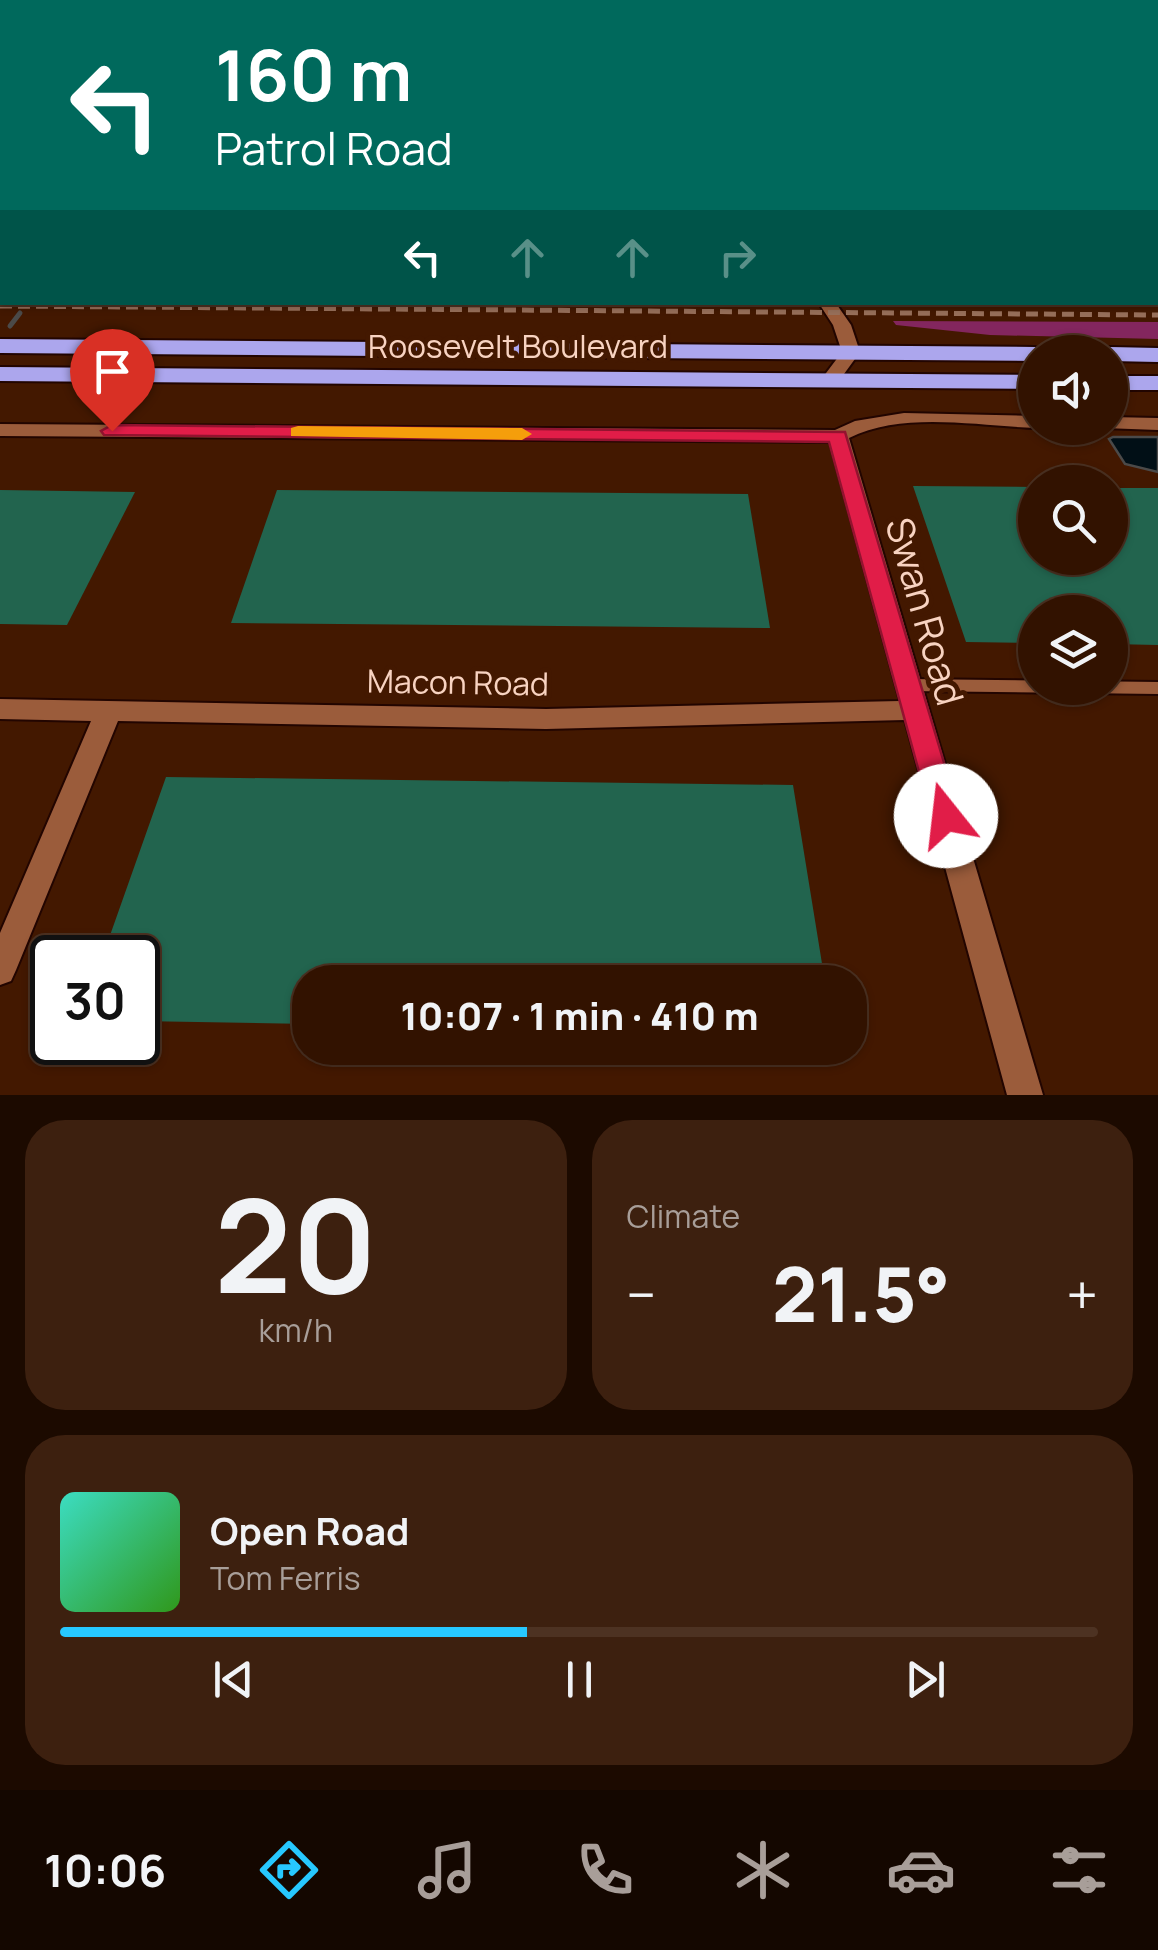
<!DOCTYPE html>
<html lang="en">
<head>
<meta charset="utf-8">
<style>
  :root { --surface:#321200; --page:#3d200f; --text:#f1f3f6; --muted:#a89e99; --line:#4d3222; --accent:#27c8ff }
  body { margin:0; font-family:Manrope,sans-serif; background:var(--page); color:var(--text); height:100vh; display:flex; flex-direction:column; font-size:38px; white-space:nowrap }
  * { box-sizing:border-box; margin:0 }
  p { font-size:32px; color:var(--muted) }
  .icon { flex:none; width:55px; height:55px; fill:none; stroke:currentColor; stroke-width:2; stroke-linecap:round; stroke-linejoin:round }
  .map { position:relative; height:1095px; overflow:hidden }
  .sheet { display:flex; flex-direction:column; gap:25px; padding:25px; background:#1c0a00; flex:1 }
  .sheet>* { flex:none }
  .guide { position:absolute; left:0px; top:0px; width:1160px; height:305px; box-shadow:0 2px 8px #0004,0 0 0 2px var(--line); background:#00695c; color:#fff; overflow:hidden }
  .fabs { position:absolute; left:1018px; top:335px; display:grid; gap:20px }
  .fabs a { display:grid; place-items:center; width:110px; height:110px; border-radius:50%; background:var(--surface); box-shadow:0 2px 8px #0004,0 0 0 2px var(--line); font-size:50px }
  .speed { position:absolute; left:30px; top:935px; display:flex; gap:20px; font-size:50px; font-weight:700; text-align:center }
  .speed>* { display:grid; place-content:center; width:130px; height:130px; border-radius:50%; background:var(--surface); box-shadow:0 2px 8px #0004,0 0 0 2px var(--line); line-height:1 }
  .speed .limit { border:5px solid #111; border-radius:15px; background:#fff; color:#111 }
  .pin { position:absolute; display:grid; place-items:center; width:85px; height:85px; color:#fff; margin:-102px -42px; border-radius:50% 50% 50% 0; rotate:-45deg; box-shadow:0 0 10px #0007 }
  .pin .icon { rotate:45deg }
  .me { position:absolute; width:110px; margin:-55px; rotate:344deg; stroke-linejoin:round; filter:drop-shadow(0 0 8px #0008) }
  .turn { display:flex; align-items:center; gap:35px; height:210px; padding:0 50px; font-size:45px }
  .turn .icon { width:130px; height:130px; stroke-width:2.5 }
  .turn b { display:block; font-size:70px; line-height:85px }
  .lanes { display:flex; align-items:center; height:95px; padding:0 50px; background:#0003; justify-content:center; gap:50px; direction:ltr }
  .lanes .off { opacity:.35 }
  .big { font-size:75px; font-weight:800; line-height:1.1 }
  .sheet .widget { flex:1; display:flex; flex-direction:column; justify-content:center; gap:15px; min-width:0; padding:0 35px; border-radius:40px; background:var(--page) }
  .sheet .dial { align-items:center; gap:0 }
  .dial b { font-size:130px; line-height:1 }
  .song { display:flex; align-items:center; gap:30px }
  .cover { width:120px; height:120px; border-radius:15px; background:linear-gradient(135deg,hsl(170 70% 55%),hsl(110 70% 35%)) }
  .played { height:10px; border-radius:5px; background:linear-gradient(90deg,var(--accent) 45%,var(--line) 45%) }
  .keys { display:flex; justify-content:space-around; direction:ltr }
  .heat { display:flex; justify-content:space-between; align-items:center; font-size:55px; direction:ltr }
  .sheet .tiles { flex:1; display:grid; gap:25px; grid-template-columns:1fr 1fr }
  .widget:last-child { grid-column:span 2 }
  .trip { position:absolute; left:292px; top:965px; width:575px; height:100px; border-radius:40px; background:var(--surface); box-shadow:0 2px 8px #0004,0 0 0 2px var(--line); font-weight:800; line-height:100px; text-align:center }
  .menu { display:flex; height:160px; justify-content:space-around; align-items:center; background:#140700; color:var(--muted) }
  .menu .icon { width:70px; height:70px }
  .menu .on { color:var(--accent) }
  .menu b { font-size:45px; color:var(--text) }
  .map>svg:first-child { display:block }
  .forest { fill:#83265e }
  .water { fill:#010f16; stroke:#4b4a49; stroke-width:2.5 }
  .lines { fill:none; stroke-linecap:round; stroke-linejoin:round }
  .stream { stroke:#4b4a49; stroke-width:5 }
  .building { fill:#22644e }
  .lane-casing { stroke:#220500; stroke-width:16 }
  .street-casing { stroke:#220500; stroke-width:4 }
  .highway-casing { stroke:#220500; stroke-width:4 }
  .lane { stroke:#9b5c3b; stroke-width:12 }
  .street { fill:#9b5c3b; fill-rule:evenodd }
  .highway { fill:#aca6ed; fill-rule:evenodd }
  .rail { stroke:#976f5a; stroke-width:5; stroke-dasharray:12 6; stroke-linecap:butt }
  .route { fill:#e11d48; stroke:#92132f; stroke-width:2.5 }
  .slow { fill:#f59e0b }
  .labels { text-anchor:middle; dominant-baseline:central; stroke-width:10; stroke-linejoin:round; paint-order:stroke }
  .street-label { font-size:32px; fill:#f8d3c1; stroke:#431800 }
  .near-street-label { font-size:38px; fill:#f8d3c1; stroke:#431800 }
</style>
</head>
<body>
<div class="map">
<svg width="1158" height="1095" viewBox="0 0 1158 1095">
  <rect width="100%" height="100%" fill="#431800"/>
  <path class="forest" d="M893 321 1158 322V339L990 335 896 325Z"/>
  <path class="water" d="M1113 437H1158V472L1125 464 1109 439Z"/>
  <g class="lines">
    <path class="stream" d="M10 326 20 313"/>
  </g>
  <g class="building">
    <path d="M913 486 1035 487V558H1110V488H1158V645L1110 644V612H1035V643L966 642Z"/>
    <path d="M0 490 135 492 67 625 0 624Z"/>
    <path d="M277 490 748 494 770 628 231 623Z"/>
    <path d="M166 777 793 785 825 982H310V1024L138 1021V958H102Z"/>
  </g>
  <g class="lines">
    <g class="lane-casing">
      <path id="lane" d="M908 685 1158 688"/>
    </g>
    <g class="street-casing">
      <g id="street">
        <path d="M892 0H905L906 2H894Z"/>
        <rect x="0" y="146" width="2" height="8"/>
        <path d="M818 302H835L851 325 860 352 836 385 829 387 820 381 842 352 833 325Z"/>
        <path d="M904 413 1035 416V428C977 426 903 411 849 438L1043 1095H1007L905 720 546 729 118 721 16 970 11 981 0 985V933L91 721 0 719V699L546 709 900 701 830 442 0 436V424L835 430 855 421Z"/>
        <path d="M1110 417 1158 418V430L1104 428H1110Z"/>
      </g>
    </g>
    <g class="highway-casing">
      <g id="highway">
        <path d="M0 339 1035 347 1046 352H1035V361L0 353Z"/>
        <path d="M1110 347 1158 348V362L1110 361V352H1099Z"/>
        <path d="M0 367 1035 375V389L0 381Z"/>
        <rect x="1110" y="376" width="48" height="14"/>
      </g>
    </g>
    <use href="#lane" class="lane"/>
    <use href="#street" class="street"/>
    <use href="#highway" class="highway"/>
    <path class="rail" d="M0 306 1158 315"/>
  </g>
  <path class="route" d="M112 425 845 432 960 816 956 825 946 828 935 825 931 816 829 442 104 435 101 431Z"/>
  <path class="slow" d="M298 426 522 428 532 434 522 440 291 436V428Z"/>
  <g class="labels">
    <g class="street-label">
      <text x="518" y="346">Roosevelt Boulevard</text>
      <text transform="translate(458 682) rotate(1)">Macon Road</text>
    </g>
    <g class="near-street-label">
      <text transform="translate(926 611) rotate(74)">Swan Road</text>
    </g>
  </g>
</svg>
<div class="fabs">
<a><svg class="icon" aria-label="sound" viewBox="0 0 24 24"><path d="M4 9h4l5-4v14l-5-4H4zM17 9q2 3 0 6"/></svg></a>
<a><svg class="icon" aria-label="search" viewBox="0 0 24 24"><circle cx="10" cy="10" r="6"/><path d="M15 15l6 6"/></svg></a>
<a><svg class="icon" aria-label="layers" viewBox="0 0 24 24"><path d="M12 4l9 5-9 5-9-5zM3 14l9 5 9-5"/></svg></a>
</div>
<div class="speed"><div class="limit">30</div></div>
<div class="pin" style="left:112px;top:431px;background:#d93025"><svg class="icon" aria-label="arrive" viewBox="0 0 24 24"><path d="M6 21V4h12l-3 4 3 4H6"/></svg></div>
<svg class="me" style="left:946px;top:816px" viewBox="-20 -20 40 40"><circle r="19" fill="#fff"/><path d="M0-13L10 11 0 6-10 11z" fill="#e11d48"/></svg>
<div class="trip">10:07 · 1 min · 410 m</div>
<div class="guide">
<div class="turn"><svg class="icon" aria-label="left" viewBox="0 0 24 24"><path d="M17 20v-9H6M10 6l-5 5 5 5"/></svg><div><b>160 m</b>Patrol Road</div></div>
<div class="lanes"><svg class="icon" aria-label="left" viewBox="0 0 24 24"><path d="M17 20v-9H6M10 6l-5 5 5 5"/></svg><svg class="icon off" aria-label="ahead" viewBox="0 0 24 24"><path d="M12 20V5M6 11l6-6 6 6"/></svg><svg class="icon off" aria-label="ahead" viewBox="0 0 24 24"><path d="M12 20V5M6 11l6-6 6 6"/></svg><svg class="icon off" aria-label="right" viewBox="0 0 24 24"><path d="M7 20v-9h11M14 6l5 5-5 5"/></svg></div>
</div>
</div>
<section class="sheet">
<div class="tiles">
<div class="widget dial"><b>20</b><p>km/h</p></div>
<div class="widget"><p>Climate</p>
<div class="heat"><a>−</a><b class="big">21.5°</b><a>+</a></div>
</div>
<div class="widget">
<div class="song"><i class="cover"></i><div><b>Open Road</b><p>Tom Ferris</p></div></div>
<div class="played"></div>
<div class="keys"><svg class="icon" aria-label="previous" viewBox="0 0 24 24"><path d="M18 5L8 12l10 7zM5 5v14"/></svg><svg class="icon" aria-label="pause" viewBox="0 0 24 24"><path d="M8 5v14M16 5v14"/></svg><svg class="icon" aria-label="next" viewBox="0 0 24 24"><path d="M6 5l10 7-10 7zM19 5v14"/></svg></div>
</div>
</div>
</section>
<nav class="menu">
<b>10:06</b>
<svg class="icon on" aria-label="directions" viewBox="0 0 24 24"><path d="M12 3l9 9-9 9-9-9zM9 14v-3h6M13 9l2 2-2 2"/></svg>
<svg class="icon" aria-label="music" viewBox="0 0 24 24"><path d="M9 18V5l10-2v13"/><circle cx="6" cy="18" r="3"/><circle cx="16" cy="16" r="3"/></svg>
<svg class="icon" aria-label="phone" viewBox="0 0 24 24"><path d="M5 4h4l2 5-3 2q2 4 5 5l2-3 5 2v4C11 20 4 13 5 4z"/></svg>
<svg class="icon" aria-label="climate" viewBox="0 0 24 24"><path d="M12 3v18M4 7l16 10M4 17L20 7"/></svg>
<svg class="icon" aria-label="car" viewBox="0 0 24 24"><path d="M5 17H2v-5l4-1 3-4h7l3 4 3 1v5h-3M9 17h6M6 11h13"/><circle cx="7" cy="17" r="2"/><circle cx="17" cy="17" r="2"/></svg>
<svg class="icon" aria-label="filters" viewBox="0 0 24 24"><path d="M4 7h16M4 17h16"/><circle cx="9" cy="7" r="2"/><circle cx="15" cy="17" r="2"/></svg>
</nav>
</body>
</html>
